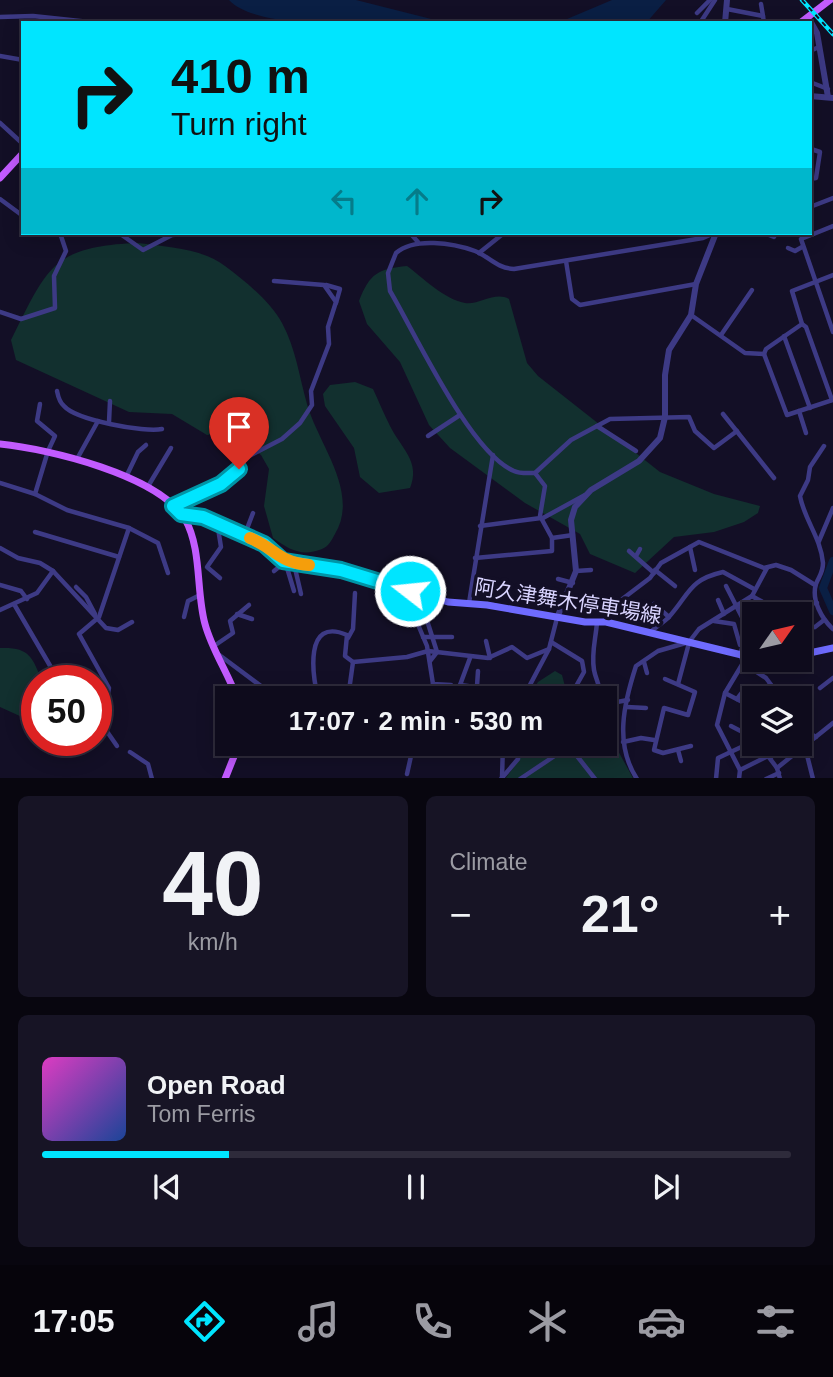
<!DOCTYPE html>
<html lang="en">
<head>
<meta charset="utf-8">
<style>
  :root { --surface:#0e0b1c; --page:#171425; --text:#f1f3f6; --muted:#9b9ba3; --line:#2e2b3b; --accent:#00e5ff }
  body { margin:0; font-family:Arial,"Noto Sans JP",sans-serif; background:var(--page); color:var(--text); height:100vh; display:flex; flex-direction:column; font-size:26px; white-space:nowrap }
  * { box-sizing:border-box; margin:0 }
  p { font-size:23px; color:var(--muted) }
  .icon { flex:none; width:38px; height:38px; fill:none; stroke:currentColor; stroke-width:2; stroke-linecap:round; stroke-linejoin:round }
  .map { position:relative; height:778px; overflow:hidden }
  .sheet { display:flex; flex-direction:column; gap:18px; padding:18px; background:#08060f; flex:1 }
  .sheet>* { flex:none }
  .guide { position:absolute; left:21px; top:21px; width:791px; height:214px; border-radius:0px; box-shadow:0 4px 18px #0003,0 0 0 2px var(--line); background:#00e5ff; color:#111; overflow:hidden }
  .needle { width:46px; rotate:56deg }
  .controls { position:absolute; left:742px; top:602px; display:grid; gap:14px }
  .controls a { display:grid; place-items:center; width:70px; height:70px; border-radius:0px; background:var(--surface); box-shadow:0 4px 18px #0003,0 0 0 2px var(--line); font-size:35px }
  .speed { position:absolute; left:21px; top:665px; display:flex; gap:14px; font-size:35px; font-weight:700; text-align:center }
  .speed>* { display:grid; place-content:center; width:91px; height:91px; border-radius:50%; background:var(--surface); box-shadow:0 4px 18px #0003,0 0 0 2px var(--line); line-height:1 }
  .speed .limit { border:10px solid #d22; background:#fff; color:#111 }
  .pin { position:absolute; display:grid; place-items:center; width:60px; height:60px; color:#fff; margin:-72px -30px; border-radius:50% 50% 50% 0; rotate:-45deg; box-shadow:0 0 7px #0007 }
  .pin .icon { rotate:45deg }
  .me { position:absolute; width:77px; margin:-38px; rotate:286deg; stroke-linejoin:round; filter:drop-shadow(0 0 5px #0008) }
  .turn { display:flex; align-items:center; gap:24px; height:147px; padding:0 35px; font-size:32px }
  .turn .icon { width:91px; height:91px; stroke-width:2.5 }
  .turn b { display:block; font-size:49px; line-height:60px }
  .lanes { display:flex; align-items:center; height:66px; padding:0 35px; background:#0003; justify-content:center; gap:35px; direction:ltr }
  .lanes .off { opacity:.35 }
  .big { font-size:52px; font-weight:600; line-height:1.1 }
  .sheet .card { flex:1; display:flex; flex-direction:column; justify-content:center; gap:10px; min-width:0; padding:0 24px; border-radius:10px; background:var(--page) }
  .sheet .dial { align-items:center; gap:0 }
  .dial b { font-size:91px; line-height:1 }
  .song { display:flex; align-items:center; gap:21px }
  .cover { width:84px; height:84px; border-radius:10px; background:linear-gradient(135deg,hsl(310 70% 55%),hsl(220 70% 35%)) }
  .played { height:7px; border-radius:4px; background:linear-gradient(90deg,var(--accent) 25%,var(--line) 25%) }
  .keys { display:flex; justify-content:space-around; direction:ltr }
  .heat { display:flex; justify-content:space-between; align-items:center; font-size:38px; direction:ltr }
  .sheet .tiles { flex:1; display:grid; gap:18px; grid-template-columns:1fr 1fr }
  .card:last-child { grid-column:span 2 }
  .trip { position:absolute; left:215px; top:686px; width:402px; height:70px; border-radius:0px; background:var(--surface); box-shadow:0 4px 18px #0003,0 0 0 2px var(--line); font-weight:600; line-height:70px; text-align:center }
  .tab-bar { display:flex; height:112px; justify-content:space-around; align-items:center; background:#06040b; color:var(--muted) }
  .tab-bar .icon { width:49px; height:49px }
  .tab-bar .selected { color:var(--accent) }
  .tab-bar b { font-size:32px; color:var(--text) }
  .map>svg:first-child { display:block }
  .green { fill:#12302f }
  .water { fill:#0a1f44 }
  .lines { fill:none; stroke-linecap:round; stroke-linejoin:round }
  .river { stroke:#0a1f44; stroke-width:8 }
  .minor { stroke:#3d3a85; stroke-width:4.5 }
  .tertiary { stroke:#3d3a85; stroke-width:6 }
  .secondary { stroke:#6f6bff; stroke-width:7 }
  .primary { stroke:#c25bff; stroke-width:7 }
  .rail-casing { stroke:#00e5ff; stroke-width:4.5 }
  .rail { stroke:#130f26; stroke-width:2; stroke-dasharray:5; stroke-linecap:butt }
  .route-casing { stroke:#0095a6; stroke-width:18 }
  .route { stroke:#00e5ff; stroke-width:12 }
  .slow { stroke:#f59e0b; stroke-width:12 }
  .labels { text-anchor:middle; dominant-baseline:central; stroke-width:7; stroke-linejoin:round; paint-order:stroke }
  .street-label { font-size:21px; fill:#d9d4ff; stroke:#130f26 }
</style>
</head>
<body>
<div class="map">
<svg width="833" height="779" viewBox="0 0 833 779">
  <rect width="100%" height="100%" fill="#130f26"/>
  <g class="green">
    <path d="M138 243C167 247 201 248 225 266 244 280 271 302 282 323 296 349 299 376 307 404 318 444 360 492 335 534 331 541 329 546 322 549 302 557 290 550 273 538L264 506 269 469 261 455 230 432 207 435 172 414 129 412 16 360 11 340C47 269 51 246 138 243Z"/>
    <path d="M407 266C423 278 444 299 465 303 480 305 495 291 509 299L527 363 538 376 660 472 714 494 760 506 758 513 744 522 714 532 674 537 635 573 590 554 580 534 525 503 450 448 429 425 400 362 367 324 359 301C370 273 378 269 407 266Z"/>
    <path d="M355 382 373 389C379 402 384 414 390 426 401 448 421 462 410 488L379 493 360 477 354 448 325 406 323 394 330 385Z"/>
    <path d="M0 648C29 647 32 656 42 681H37V706L22 717 0 707Z"/>
    <path d="M555 671 562 675 568 698H528L538 682Z"/>
    <path d="M606 741 617 749 633 778 505 779 519 760 525 744Z"/>
  </g>
  <g class="water">
    <path d="M229 0H356L447 23C399 23 260 34 229 0Z"/>
    <path d="M612 0H666L646 23H547L567 19Z"/>
  </g>
  <g class="lines">
    <path class="river" d="M833 561 823 588 833 611"/>
    <g class="minor">
      <path d="M761 4 763 16"/>
      <path d="M727 9 763 16 764 23"/>
      <path d="M697 13 710 0"/>
      <path d="M0 17 33 16 99 23"/>
      <path d="M700 23 715 0"/>
      <path d="M810 51 819 47"/>
      <path d="M0 56 23 60"/>
      <path d="M810 82 828 89"/>
      <path d="M0 123 23 144"/>
      <path d="M810 127 811 149 820 152 816 178 810 179"/>
      <path d="M0 199 23 216"/>
      <path d="M810 207 833 198"/>
      <path d="M833 226 801 239 833 332"/>
      <path d="M119 233 143 250 172 235 196 233"/>
      <path d="M410 233 418 242"/>
      <path d="M714 233 703 238 514 269C496 268 490 257 475 251 453 243 414 237 396 253L388 273 390 291C415 333 470 453 514 471 520 474 529 473 535 473L571 440 610 419 689 417 695 431 714 448 737 431"/>
      <path d="M764 233 774 237"/>
      <path d="M788 248 795 251 802 247"/>
      <path d="M479 253 504 233"/>
      <path d="M566 261 572 299 580 305 696 284"/>
      <path d="M326 285 340 289 336 303"/>
      <path d="M0 312 21 319 55 308 54 276 66 251 60 233"/>
      <path d="M691 315 745 353 764 354"/>
      <path d="M802 324 806 327 832 400"/>
      <path d="M721 335 752 290"/>
      <path d="M784 336 810 408"/>
      <path d="M764 354 766 349 802 324 792 291 833 275"/>
      <path d="M764 354 787 415 833 400"/>
      <path d="M57 391C58 396 59 402 64 406 76 420 145 433 162 429"/>
      <path d="M799 411 806 433"/>
      <path d="M723 414 774 478"/>
      <path d="M109 422 110 401"/>
      <path d="M597 426 636 451"/>
      <path d="M428 436 460 415"/>
      <path d="M824 446 810 467 808 480 800 496C804 519 821 538 823 563 823 573 819 576 816 584 811 600 822 619 833 629"/>
      <path d="M77 459 98 421"/>
      <path d="M126 477 138 452 146 445"/>
      <path d="M0 483 35 494 67 510 129 528 99 617 79 634 109 688 108 694 96 702"/>
      <path d="M147 488 171 448"/>
      <path d="M35 494 48 451 55 436 37 421 40 404"/>
      <path d="M172 506 221 484 249 456 282 439 300 423 312 405 311 391 329 344 328 327 336 302 324 285 274 281"/>
      <path d="M543 518 585 495"/>
      <path d="M217 522 221 547 207 567 220 578"/>
      <path d="M480 526 541 518"/>
      <path d="M129 528 158 543 168 573"/>
      <path d="M35 532 119 557"/>
      <path d="M245 534 253 513"/>
      <path d="M552 538 573 535"/>
      <path d="M819 541 833 508"/>
      <path d="M690 547 695 570"/>
      <path d="M0 548 18 558 40 563 53 571"/>
      <path d="M629 551 654 573"/>
      <path d="M636 556 640 549"/>
      <path d="M475 558 552 551V538L540 516 545 486 535 473"/>
      <path d="M285 561 294 591"/>
      <path d="M294 564 301 594"/>
      <path d="M655 570 675 586"/>
      <path d="M274 571 284 563"/>
      <path d="M576 571 591 570"/>
      <path d="M558 579 573 583"/>
      <path d="M412 580 411 608 427 646 433 684 451 685V698"/>
      <path d="M0 585 21 591 27 599"/>
      <path d="M726 586 748 629 740 655"/>
      <path d="M76 587 86 597 95 614"/>
      <path d="M752 596C778 613 788 605 817 603"/>
      <path d="M718 600 724 614"/>
      <path d="M469 603 493 455"/>
      <path d="M14 604 59 681"/>
      <path d="M654 604 669 617"/>
      <path d="M738 606 749 612"/>
      <path d="M0 610 37 593 53 571 106 628 118 630 132 622"/>
      <path d="M237 614 252 619"/>
      <path d="M653 615 659 624"/>
      <path d="M184 617 188 601 200 595"/>
      <path d="M714 621 734 624 740 645"/>
      <path d="M597 622C596 638 591 653 594 670 596 681 601 686 600 698"/>
      <path d="M606 622 621 600 650 578 661 563 699 542 764 568 776 565 791 570 815 585"/>
      <path d="M815 627 824 620"/>
      <path d="M651 632C656 626 663 623 668 618 690 594 688 580 723 572L754 589"/>
      <path d="M423 637H452"/>
      <path d="M348 638 353 629 355 593"/>
      <path d="M486 641 490 658"/>
      <path d="M551 642 582 661 584 672 575 688 588 698"/>
      <path d="M214 646 233 633 230 621 249 605"/>
      <path d="M218 654 277 698"/>
      <path d="M741 656 743 663 766 678 781 698"/>
      <path d="M430 661 437 652 425 614 431 598"/>
      <path d="M644 662 647 673"/>
      <path d="M665 679 695 692 688 715 664 708 654 750 663 753 691 746"/>
      <path d="M678 684 689 643"/>
      <path d="M460 685 470 658"/>
      <path d="M477 686 478 671"/>
      <path d="M820 688 833 678"/>
      <path d="M725 693 754 708"/>
      <path d="M457 694 460 685C483 687 502 694 524 698"/>
      <path d="M760 697 770 684"/>
      <path d="M318 698C313 677 303 616 347 635L345 656 353 662 407 657 428 651 488 658 512 647 527 658 549 649"/>
      <path d="M348 698 353 662"/>
      <path d="M394 698 395 687"/>
      <path d="M432 698 433 684"/>
      <path d="M523 698 549 649 557 618"/>
      <path d="M789 698 803 689"/>
      <path d="M737 699 744 690 763 698"/>
      <path d="M606 704 628 700"/>
      <path d="M627 707 646 708"/>
      <path d="M731 726 754 738"/>
      <path d="M96 727 108 733 117 746"/>
      <path d="M800 728 816 737"/>
      <path d="M623 742 641 738 654 740"/>
      <path d="M412 744 416 752 429 754 433 744"/>
      <path d="M454 744 465 750 482 751V744"/>
      <path d="M577 744V756L595 779"/>
      <path d="M759 744 777 768 780 779"/>
      <path d="M678 750 681 761"/>
      <path d="M130 752 148 764 152 779"/>
      <path d="M807 755 813 779"/>
      <path d="M770 758 787 744"/>
      <path d="M777 768 833 723"/>
      <path d="M740 770 768 756"/>
      <path d="M407 774 411 756 416 752"/>
      <path d="M502 778 503 744"/>
      <path d="M501 779 518 759 519 744"/>
      <path d="M520 779 556 755 561 744"/>
      <path d="M637 779C614 744 624 703 636 666L658 651 689 642 699 629 752 596 767 568"/>
      <path d="M716 779 718 758 754 741"/>
      <path d="M739 779 740 770 717 725 725 693 743 663"/>
      <path d="M766 779 779 773"/>
    </g>
    <g class="tertiary">
      <path d="M808 17 817 33 828 97"/>
      <path d="M725 23 727 0"/>
      <path d="M810 96 833 98"/>
      <path d="M557 618 576 571 571 520 575 507 591 490 639 461 660 438 665 417V375L669 350 691 315 696 284 716 233"/>
    </g>
    <g class="secondary">
      <path d="M181 514 203 517 229 527 264 544 291 563 341 570 448 602 487 605 585 622H606L754 658"/>
      <path d="M800 655 833 648"/>
      <path d="M765 660H786"/>
    </g>
    <g class="primary">
      <path d="M800 23 830 0"/>
      <path d="M0 178 23 153"/>
      <path d="M0 444C49 449 158 475 185 519 202 549 196 592 205 624 212 650 228 673 237 698"/>
      <path d="M225 779 239 744"/>
    </g>
    <g class="rail-casing">
      <path id="rail" d="M802 0 833 34"/>
    </g>
    <use href="#rail" class="rail"/>
  </g>
  <g class="lines">
    <g class="route-casing">
      <path id="route" d="M239 469 221 484 173 506 181 514 203 517 264 544 283 561 341 570 410 591"/>
    </g>
    <use href="#route" class="route"/>
    <path class="slow" d="M250 538C276 549 278 562 309 565"/>
  </g>
  <g class="labels">
    <g class="street-label">
      <text transform="translate(568 601) rotate(9)">阿久津舞木停車場線</text>
    </g>
  </g>
</svg>
<div class="controls">
<a><svg class="needle" viewBox="-14 -14 28 28"><path d="M0-13l5 13h-10z" fill="#e53935"/><path d="M0 13l5-13h-10z" fill="#9b9ba3"/></svg></a>
<a><svg class="icon" aria-label="layers" viewBox="0 0 24 24"><path d="M12 4l9 5-9 5-9-5zM3 14l9 5 9-5"/></svg></a>
</div>
<div class="speed"><div class="limit">50</div></div>
<div class="pin" style="left:239px;top:469px;background:#d93025"><svg class="icon" aria-label="arrive" viewBox="0 0 24 24"><path d="M6 21V4h12l-3 4 3 4H6"/></svg></div>
<svg class="me" style="left:410px;top:591px" viewBox="-20 -20 40 40"><circle r="17" fill="#00e5ff" stroke="#fff" stroke-width="3"/><path d="M0-11L8 9 0 5-8 9z" fill="#fff"/></svg>
<div class="trip">17:07 · 2 min · 530 m</div>
<div class="guide">
<div class="turn"><svg class="icon" aria-label="right" viewBox="0 0 24 24"><path d="M7 20v-9h11M14 6l5 5-5 5"/></svg><div><b>410 m</b>Turn right</div></div>
<div class="lanes"><svg class="icon off" aria-label="left" viewBox="0 0 24 24"><path d="M17 20v-9H6M10 6l-5 5 5 5"/></svg><svg class="icon off" aria-label="ahead" viewBox="0 0 24 24"><path d="M12 20V5M6 11l6-6 6 6"/></svg><svg class="icon" aria-label="right" viewBox="0 0 24 24"><path d="M7 20v-9h11M14 6l5 5-5 5"/></svg></div>
</div>
</div>
<section class="sheet">
<div class="tiles">
<div class="card dial"><b>40</b><p>km/h</p></div>
<div class="card"><p>Climate</p>
<div class="heat"><a>−</a><b class="big">21°</b><a>+</a></div>
</div>
<div class="card">
<div class="song"><i class="cover"></i><div><b>Open Road</b><p>Tom Ferris</p></div></div>
<div class="played"></div>
<div class="keys"><svg class="icon" aria-label="previous" viewBox="0 0 24 24"><path d="M18 5L8 12l10 7zM5 5v14"/></svg><svg class="icon" aria-label="pause" viewBox="0 0 24 24"><path d="M8 5v14M16 5v14"/></svg><svg class="icon" aria-label="next" viewBox="0 0 24 24"><path d="M6 5l10 7-10 7zM19 5v14"/></svg></div>
</div>
</div>
</section>
<nav class="tab-bar">
<b>17:05</b>
<svg class="icon selected" aria-label="directions" viewBox="0 0 24 24"><path d="M12 3l9 9-9 9-9-9zM9 14v-3h6M13 9l2 2-2 2"/></svg>
<svg class="icon" aria-label="music" viewBox="0 0 24 24"><path d="M9 18V5l10-2v13"/><circle cx="6" cy="18" r="3"/><circle cx="16" cy="16" r="3"/></svg>
<svg class="icon" aria-label="phone" viewBox="0 0 24 24"><path d="M5 4h4l2 5-3 2q2 4 5 5l2-3 5 2v4C11 20 4 13 5 4z"/></svg>
<svg class="icon" aria-label="climate" viewBox="0 0 24 24"><path d="M12 3v18M4 7l16 10M4 17L20 7"/></svg>
<svg class="icon" aria-label="car" viewBox="0 0 24 24"><path d="M5 17H2v-5l4-1 3-4h7l3 4 3 1v5h-3M9 17h6M6 11h13"/><circle cx="7" cy="17" r="2"/><circle cx="17" cy="17" r="2"/></svg>
<svg class="icon" aria-label="filters" viewBox="0 0 24 24"><path d="M4 7h16M4 17h16"/><circle cx="9" cy="7" r="2"/><circle cx="15" cy="17" r="2"/></svg>
</nav>
</body>
</html>
